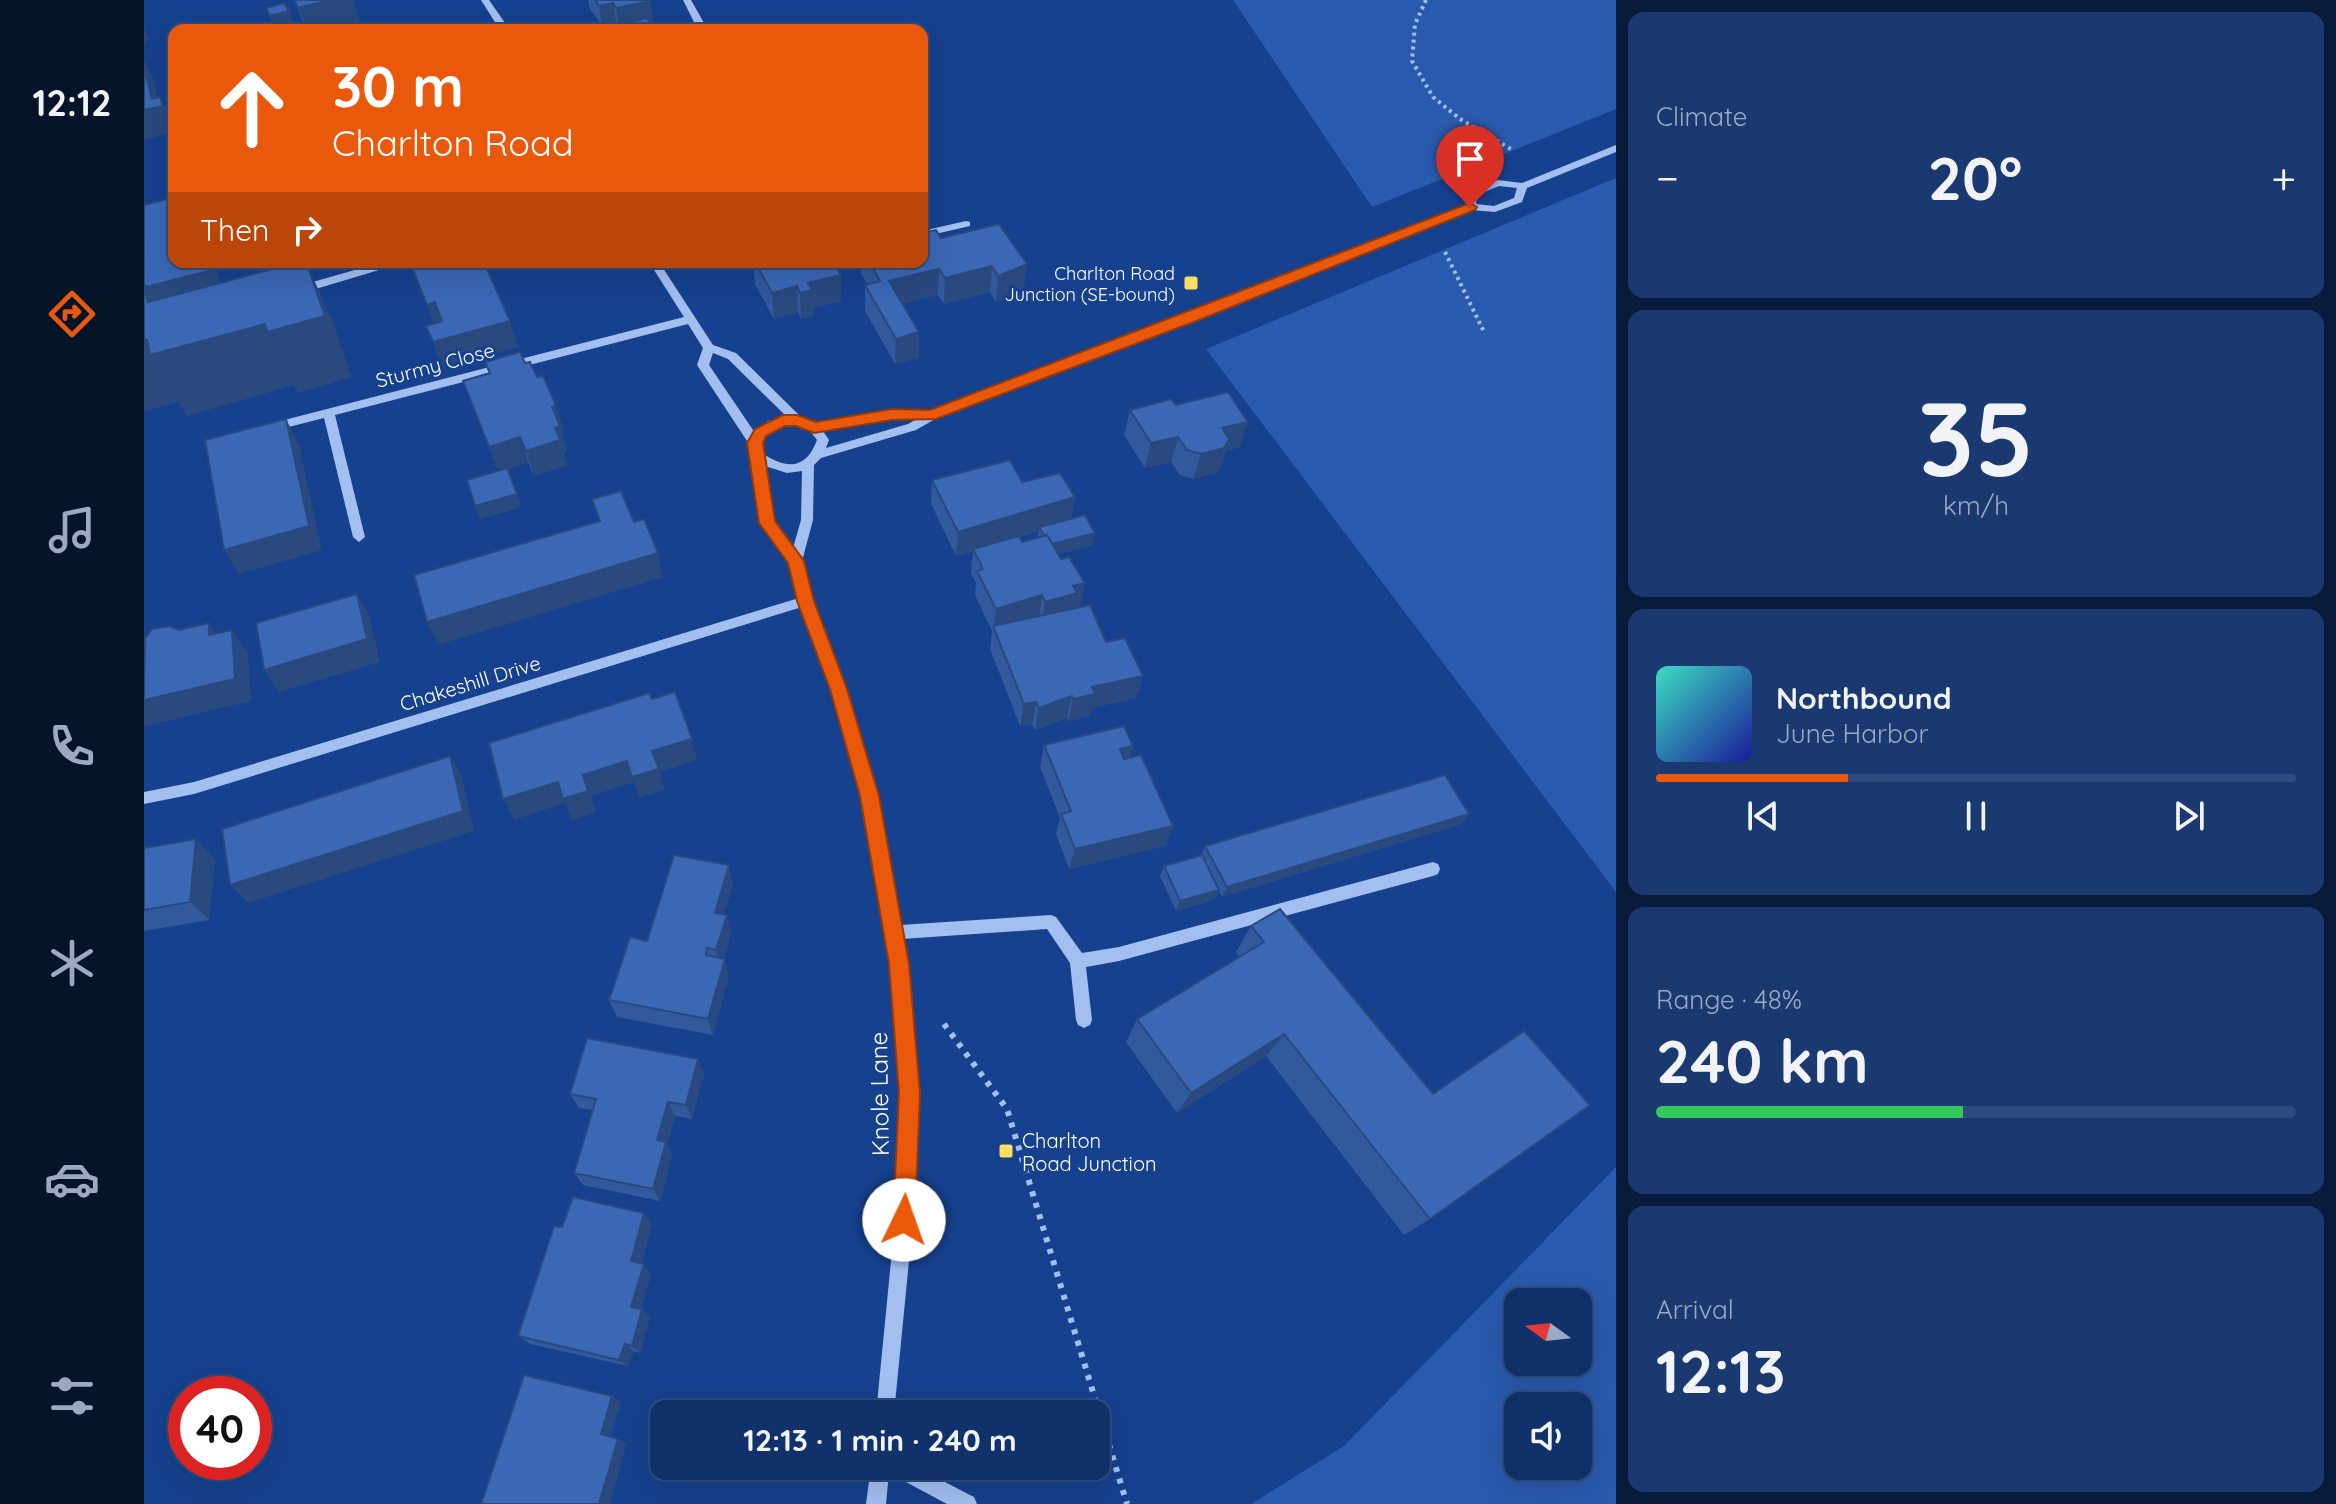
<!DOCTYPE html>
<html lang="en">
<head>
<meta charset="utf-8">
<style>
  :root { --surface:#10316a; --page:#193970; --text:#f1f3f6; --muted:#9ca9c1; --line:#304c7e; --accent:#ea580c }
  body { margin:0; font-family:Quicksand,sans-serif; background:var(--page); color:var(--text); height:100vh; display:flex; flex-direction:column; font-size:30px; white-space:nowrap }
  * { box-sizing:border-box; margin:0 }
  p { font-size:26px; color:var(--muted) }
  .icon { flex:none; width:44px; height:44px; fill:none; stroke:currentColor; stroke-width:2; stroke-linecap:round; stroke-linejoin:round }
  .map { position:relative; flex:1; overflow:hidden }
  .panel { display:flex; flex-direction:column; gap:12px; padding:12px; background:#091b3a; width:720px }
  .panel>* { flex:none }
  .banner { position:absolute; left:24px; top:24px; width:760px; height:244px; border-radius:16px; box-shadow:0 8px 32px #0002,0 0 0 2px var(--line); background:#ea580c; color:#fff; overflow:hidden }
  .needle { width:52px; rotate:285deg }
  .fabs { position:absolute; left:1360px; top:1288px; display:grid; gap:16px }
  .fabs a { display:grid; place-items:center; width:88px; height:88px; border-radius:16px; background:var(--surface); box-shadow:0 8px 32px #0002,0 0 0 2px var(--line); font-size:40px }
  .speed { position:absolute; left:24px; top:1376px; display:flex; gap:16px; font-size:40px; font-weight:700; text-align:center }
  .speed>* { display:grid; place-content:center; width:104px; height:104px; border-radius:50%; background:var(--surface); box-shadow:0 8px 32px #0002,0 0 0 2px var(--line); line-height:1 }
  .speed .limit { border:12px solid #d22; background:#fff; color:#111 }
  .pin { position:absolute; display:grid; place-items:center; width:68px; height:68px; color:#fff; margin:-82px -34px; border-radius:50% 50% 50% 0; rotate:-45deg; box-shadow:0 0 8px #0007 }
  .pin .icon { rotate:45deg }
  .me { position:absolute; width:88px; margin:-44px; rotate:3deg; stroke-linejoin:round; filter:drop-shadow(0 0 6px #0008) }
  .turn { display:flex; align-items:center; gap:28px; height:168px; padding:0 32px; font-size:36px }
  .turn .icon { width:104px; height:104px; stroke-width:2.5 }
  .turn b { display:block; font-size:56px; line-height:68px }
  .then { display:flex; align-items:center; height:76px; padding:0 32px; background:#0003; gap:16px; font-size:30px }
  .big { font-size:60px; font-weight:700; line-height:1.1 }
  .panel .widget { flex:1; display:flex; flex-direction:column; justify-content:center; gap:12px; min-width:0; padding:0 28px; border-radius:16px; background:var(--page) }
  .panel .dial { align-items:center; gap:0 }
  .dial b { font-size:104px; line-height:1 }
  .song { display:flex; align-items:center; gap:24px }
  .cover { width:96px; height:96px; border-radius:12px; background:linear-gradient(135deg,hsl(170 70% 55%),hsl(240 70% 35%)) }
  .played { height:8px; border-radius:4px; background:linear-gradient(90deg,var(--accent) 30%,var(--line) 30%) }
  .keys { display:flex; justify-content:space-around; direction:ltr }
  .heat { display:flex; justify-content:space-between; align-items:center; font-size:44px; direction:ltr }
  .charge { height:12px; border-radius:6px; background:linear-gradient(90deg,#34c759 48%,var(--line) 0) }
  .trip { position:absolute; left:506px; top:1400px; width:460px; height:80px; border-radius:16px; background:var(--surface); box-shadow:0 8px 32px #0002,0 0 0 2px var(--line); font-weight:700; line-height:80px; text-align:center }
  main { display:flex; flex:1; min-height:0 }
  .dock { display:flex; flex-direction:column; width:144px; justify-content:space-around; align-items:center; background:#06142a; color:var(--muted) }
  .dock .icon { width:56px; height:56px }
  .dock .selected { color:var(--accent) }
  .dock b { font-size:36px; color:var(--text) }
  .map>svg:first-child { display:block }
  .green { fill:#295aad; fill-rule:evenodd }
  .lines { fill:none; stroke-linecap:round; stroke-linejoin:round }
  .path-far1 { stroke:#a2bff0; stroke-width:4; stroke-dasharray:3 4; stroke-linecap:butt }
  .path { stroke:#a2bff0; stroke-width:6; stroke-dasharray:5 7; stroke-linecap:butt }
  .minor { fill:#a2bff0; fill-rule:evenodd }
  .wall { fill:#32599c; fill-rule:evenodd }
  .shaded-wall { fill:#29497f }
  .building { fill:#3a68b5; stroke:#29497f; stroke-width:2 }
  .route { fill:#ea580c; stroke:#983908; stroke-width:2 }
  .poi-dot { fill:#ffdd60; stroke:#16418e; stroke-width:3 }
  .labels { text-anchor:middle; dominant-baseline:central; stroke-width:6; stroke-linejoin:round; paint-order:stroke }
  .far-poi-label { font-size:18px; fill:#fff; stroke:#16418e; text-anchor:end }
  .street-label { font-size:20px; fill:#fff; stroke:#16418e }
  .poi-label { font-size:20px; fill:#fff; stroke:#16418e; text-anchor:start }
  .near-street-label { font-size:24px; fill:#fff; stroke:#16418e }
</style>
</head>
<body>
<main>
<nav class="dock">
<b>12:12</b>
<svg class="icon selected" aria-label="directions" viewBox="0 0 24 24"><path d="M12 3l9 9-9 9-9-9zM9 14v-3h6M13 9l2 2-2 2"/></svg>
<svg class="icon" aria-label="music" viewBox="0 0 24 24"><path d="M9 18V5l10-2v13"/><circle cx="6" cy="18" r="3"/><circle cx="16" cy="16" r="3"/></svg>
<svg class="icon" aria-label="phone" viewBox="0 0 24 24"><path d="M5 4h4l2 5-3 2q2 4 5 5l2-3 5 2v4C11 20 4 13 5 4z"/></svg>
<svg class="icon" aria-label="climate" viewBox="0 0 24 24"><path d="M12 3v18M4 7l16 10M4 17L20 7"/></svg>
<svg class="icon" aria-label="car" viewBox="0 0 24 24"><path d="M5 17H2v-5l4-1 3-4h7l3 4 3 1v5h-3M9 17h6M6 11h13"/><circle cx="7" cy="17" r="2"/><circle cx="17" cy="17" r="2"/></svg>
<svg class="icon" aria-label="filters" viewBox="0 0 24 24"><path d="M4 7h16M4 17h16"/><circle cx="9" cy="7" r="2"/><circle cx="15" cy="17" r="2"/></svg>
</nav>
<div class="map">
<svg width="1472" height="1504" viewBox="0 0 1472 1504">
  <rect width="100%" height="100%" fill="#16418e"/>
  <g class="green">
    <path d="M1089 0H1472V109L1228 207Z"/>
    <path d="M1472 178V892L1062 349Z"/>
    <path d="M1472 1167V1504H1107L1200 1446ZM1374 1302H1434V1362H1374ZM1374 1406H1434V1466H1374Z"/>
  </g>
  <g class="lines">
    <g class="path-far1">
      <path d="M1282 0 1271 24 1268 61 1289 97 1316 119 1370 151"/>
      <path d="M1301 252 1341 334"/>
    </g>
    <path class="path" d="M800 1024 863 1109 983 1504"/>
    <g class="minor">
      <path d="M337 0H345L366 30H356Z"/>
      <path d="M539 0H547L564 30H554Z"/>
      <path d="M1472 145V152L1383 188 1378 202 1351 212 1327 210 1054 320 791 419 772 430 677 458 670 465 669 520 658 561 668 601 701 689 733 796 756 925 907 915 912 917 938 953 975 947 1289 862 1294 864 1296 869 1294 874 1289 876 975 961 942 967 948 1020 946 1025 940 1028 934 1025 932 1020 926 963 903 929 758 939 763 964 774 1093 769 1220 750 1414H732L751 1220 758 1093 747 964 719 796 687 689 658 607 50 794 0 804V792L50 782 655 598 646 562 617 523 605 444 553 365 559 348 544 324 191 415 221 537 215 542 209 537 180 418 125 432 121 431V425L540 317 505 262H515L569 345 592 353 657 417 671 424 748 411 786 412 1046 314 1321 205 1324 191 1354 180 1378 183ZM1355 186 1373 188 1370 198 1350 206 1332 204 1333 195ZM569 353 584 359 642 416 624 421 611 433 565 365ZM748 419 771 420 764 424 682 448 685 440 679 431ZM652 424 666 431 673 440C662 470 643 469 619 454L617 443C625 429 636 425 652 424ZM621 466 643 473 658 471 657 520 649 548 629 522Z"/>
      <path d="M822 221 826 222V226L778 237V231Z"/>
      <path d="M124 262H134L140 287 139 290H131L130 287Z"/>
      <path d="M239 262H256L255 264 155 294 150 290 151 287Z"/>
      <path d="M727 1466H770L830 1497 833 1504H803L745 1473 742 1504H722Z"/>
    </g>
  </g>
  <g class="wall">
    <path d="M150 0H209L216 21 181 30H162Z"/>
    <path d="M444 0H506L510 27 512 30H458L454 20 446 9Z"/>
    <path d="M855 224 880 290 852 302 846 292 800 304 794 295 758 304 775 358 751 364 721 311V285L723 284 717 274V262H778Z"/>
    <path d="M609 262H689L697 301 669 308V316L657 319 654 312 630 319 611 284Z"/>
    <path d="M341 362 381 363 420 431H417L423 451 419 452 423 465 390 476 384 462 364 469 377 507 336 519 331 506 354 471 319 381 345 373Z"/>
    <path d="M1032 405 1096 447 1082 451 1078 464 1072 473 1049 479 1036 475 1027 462 1001 468 980 435 986 410Z"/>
    <path d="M788 480 878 482 931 497 927 519 948 545 914 554 917 559 941 583 936 607 962 642 999 676 992 698 948 708 946 716 924 721 923 718 891 730 888 724 876 726 846 649 848 631 831 595 832 583 827 573 829 551 812 556 787 504ZM895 531 894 537 878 542 875 537Z"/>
    <path d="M900 745 989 746 985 758 1029 826 1021 846 925 869 912 834 916 818 896 767Z"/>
    <path d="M1325 814 1317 824 1078 897 1075 891 1070 900 1032 911 1016 876 1020 866 1057 855 1061 846Z"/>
    <path d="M0 848 71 859 65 920 0 931Z"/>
    <path d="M589 884 580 914 587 933 580 958 585 976 569 1035 473 1017 465 1000 503 941Z"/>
    <path d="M1136 909 1286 1219 1260 1235 1122 1056 1033 1113 982 1042 993 1019 1096 957 1092 952 1107 926Z"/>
    <path d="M554 1059 560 1074 548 1119 531 1116 523 1144 528 1155 516 1201 439 1185 430 1173 449 1110 435 1108 426 1094Z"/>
    <path d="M508 1224 497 1264 507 1274 497 1309 506 1317 496 1353 489 1351 484 1366 386 1344 374 1336 418 1227Z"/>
  </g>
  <g class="shaded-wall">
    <path d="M186 0H209L216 21 181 30H163L154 8Z"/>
    <path d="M506 1 510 27 496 30 475 25V30L472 8Z"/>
    <path d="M469 3 473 29 459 30 455 6Z"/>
    <path d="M145 11 150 24 132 29 126 16Z"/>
    <path d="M0 28 5 39 0 45Z"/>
    <path d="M0 60 8 76 16 106V97L30 127V132L0 140V110L8 99 0 68Z"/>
    <path d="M778 179H779L778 205Z"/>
    <path d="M63 262H72L78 297 162 262 189 322 208 377 154 393 150 385 43 416 34 402 0 411V340H3L4 302 0 283Z"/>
    <path d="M883 264 880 290 852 302 854 276Z"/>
    <path d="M848 266 846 292 800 304 801 278Z"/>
    <path d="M795 269 794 295 745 307V281Z"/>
    <path d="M697 275V301L669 308V316L657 319 656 293 664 283Z"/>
    <path d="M653 286 654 312 630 319 628 293Z"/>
    <path d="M291 302 300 328 292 331 283 305Z"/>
    <path d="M366 321 374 347 298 368 289 342Z"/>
    <path d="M775 332V358L751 364 752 339Z"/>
    <path d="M412 405 420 431H417L423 451 419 452 423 465 390 476 382 451 411 428 408 407Z"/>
    <path d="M142 419 155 445 178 550 95 574 80 550Z"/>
    <path d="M1104 422 1096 447 1082 451 1078 464 1072 473 1049 479 1057 454 1078 428Z"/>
    <path d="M376 437 384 462 354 472 345 447Z"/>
    <path d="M1034 437 1027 462 1001 468 1007 443Z"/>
    <path d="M373 494 377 507 336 519 331 506Z"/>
    <path d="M931 497 926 522 895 527V531L830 551 829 549V551L812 556 814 532Z"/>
    <path d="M951 533 948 545 903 557 905 545Z"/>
    <path d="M514 553 519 577 294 645 283 622Z"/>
    <path d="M941 583 936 607 897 625 901 602 929 586Z"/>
    <path d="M213 594 226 617 236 662 135 692 120 670Z"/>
    <path d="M898 595 895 619 850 627 852 609Z"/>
    <path d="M65 623 82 646 65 635Z"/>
    <path d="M88 630 104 653 107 701 2 726 0 725V700Z"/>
    <path d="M999 676 992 698 948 708 946 716 924 721 929 699 948 687Z"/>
    <path d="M928 696 923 718 891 730 895 708Z"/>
    <path d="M892 702 888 724 876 726 880 704Z"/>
    <path d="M548 739 553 760 516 772 521 790 495 798 490 782 447 796 452 812 428 820 421 803 370 820 359 799 439 775Z"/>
    <path d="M989 746 983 767 976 749Z"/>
    <path d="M306 756 318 777 330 831 104 903 86 885Z"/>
    <path d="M1325 814 1317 824 1078 897 1083 887Z"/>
    <path d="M1029 826 1021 846 925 869 931 849Z"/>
    <path d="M52 839 71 859 65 920 46 902Z"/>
    <path d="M585 865 589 884 575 931 571 913Z"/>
    <path d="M1075 890 1070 900 1032 911 1036 901Z"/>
    <path d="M583 915 587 933 577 967 572 950Z"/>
    <path d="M581 959 585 976 569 1035 564 1019Z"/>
    <path d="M1140 1034 1122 1056 1033 1113 1047 1093Z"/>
    <path d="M554 1059 560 1074 548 1119 542 1105Z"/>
    <path d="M524 1102 531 1116 523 1144 528 1155 516 1201 509 1189 513 1140Z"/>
    <path d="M500 1213 508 1224 495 1271 487 1261Z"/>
    <path d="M500 1264 507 1274 496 1315 487 1307Z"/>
    <path d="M498 1309 506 1317 496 1353 488 1346Z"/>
    <path d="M481 1344 489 1351 484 1366 475 1360Z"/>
    <path d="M468 1396 477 1402 466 1438 457 1434Z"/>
    <path d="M474 1439 483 1443 466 1504H455Z"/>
  </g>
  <g class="building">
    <path d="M150 0H186L154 8Z"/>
    <path d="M451 0H506V1L472 8 469 3 455 6Z"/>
    <path d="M140 3 145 11 126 16 122 8Z"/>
    <path d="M503 18 512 30H479L475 25Z"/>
    <path d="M0 68 8 99 16 97 19 106 0 110Z"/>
    <path d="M30 197V262H63L65 271 2 287 0 283V205Z"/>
    <path d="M855 224 883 264 854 276 848 266 801 278 795 269 745 281 775 332 752 339 721 285 736 281 725 262H778V233L792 230 797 238Z"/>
    <path d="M155 262H162L181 316 123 332 121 324 6 355 3 340H0V284L4 302Z"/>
    <path d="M266 262H340L366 321 289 342 282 326 298 321 291 302 283 305Z"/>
    <path d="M611 262H689L697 275 664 283 668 290 656 293 653 286 628 293Z"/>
    <path d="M376 352 381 363 386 362 393 377 399 376 412 405 408 407 416 426 411 428 416 440 382 451 376 437 345 447 319 381 346 373 341 362Z"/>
    <path d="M1084 392 1104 422 1078 428 1085 439 1080 448 1057 454 1043 450 1034 437 1007 443 986 410 1027 399 1032 405Z"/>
    <path d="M142 419 165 526 80 550 61 440Z"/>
    <path d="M866 460 878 482 916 473 931 497 814 532 788 480Z"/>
    <path d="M363 468 373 494 331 506 323 480Z"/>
    <path d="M477 491 490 522 500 519 514 553 283 622 270 575 456 521 448 499Z"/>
    <path d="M941 515 951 533 908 544 903 535 900 536 895 527Z"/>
    <path d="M903 535 917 559 925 557 941 583 929 586 933 593 901 602 898 595 852 609 833 571 839 569 829 549 875 536 878 542Z"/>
    <path d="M213 594 223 639 120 670 112 623Z"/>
    <path d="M946 605 962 642 981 638 999 676 948 687 951 694 929 699 928 696 895 708 892 702 880 704 849 626Z"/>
    <path d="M65 623V635L88 630 91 679 0 700 1 638 8 629 25 626 35 630Z"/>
    <path d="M531 692 548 739 508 751 515 769 488 777 483 761 439 775 444 791 419 799 414 782 359 799 345 743 505 693 508 699Z"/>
    <path d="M980 726 989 746 976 749 980 759 997 755 1029 826 931 849 917 814 927 811 900 745Z"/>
    <path d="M306 756 319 811 86 885 78 829Z"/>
    <path d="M1301 775 1325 814 1083 887 1061 846Z"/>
    <path d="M52 839 46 902 0 910V848Z"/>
    <path d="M530 855 585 865 571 913 583 915 572 950 563 948 562 955 581 959 564 1019 465 1000 486 937 503 941Z"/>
    <path d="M1058 855 1075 890 1036 901 1020 866Z"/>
    <path d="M1136 909 1289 1094 1380 1031 1446 1105 1286 1219 1140 1034 1047 1093 993 1019 1120 942 1107 926Z"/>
    <path d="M443 1038 554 1059 542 1105 524 1102 513 1140 522 1142 509 1189 430 1173 452 1099 426 1094Z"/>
    <path d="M429 1197 500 1213 487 1261 500 1264 487 1307 498 1309 488 1346 481 1344 475 1360 374 1336 410 1226 418 1227Z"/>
    <path d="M380 1375 468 1396 457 1434 474 1439 455 1504H337Z"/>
  </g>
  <path class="route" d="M1326 203 1333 207 1331 210 1055 320 792 419 748 420 670 433 652 426H641L622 436 619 443 631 521 660 561 670 601 703 689 735 796 765 964 776 1093 771 1220 768 1228 760 1231 752 1228 749 1220 755 1093 745 964 716 796 686 689 653 601 644 563 615 523 603 443 611 429 639 415H653L672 422 748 409 786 410Z"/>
  <g class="poi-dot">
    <rect x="1039" y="275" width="16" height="16" rx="4"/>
    <rect x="854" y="1143" width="16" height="16" rx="4"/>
  </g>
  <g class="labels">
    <g class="far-poi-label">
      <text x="1031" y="273">Charlton Road<tspan x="1031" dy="21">Junction (SE-bound)</tspan></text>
    </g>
    <g class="street-label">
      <text transform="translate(291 365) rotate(-15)">Sturmy Close</text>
      <text transform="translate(326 683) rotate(-17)">Chakeshill Drive</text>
    </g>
    <g class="poi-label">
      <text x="878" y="1140">Charlton<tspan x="878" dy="23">Road Junction</tspan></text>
    </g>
    <g class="near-street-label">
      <text transform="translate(735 1094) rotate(-91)">Knole Lane</text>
    </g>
  </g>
</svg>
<div class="fabs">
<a><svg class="needle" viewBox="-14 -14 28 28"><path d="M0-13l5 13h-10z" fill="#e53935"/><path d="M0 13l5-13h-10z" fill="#9ca9c1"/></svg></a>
<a><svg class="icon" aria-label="sound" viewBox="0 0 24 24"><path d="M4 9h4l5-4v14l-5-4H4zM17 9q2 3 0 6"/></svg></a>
</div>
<div class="speed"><div class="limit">40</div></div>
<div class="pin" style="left:1326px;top:207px;background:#d93025"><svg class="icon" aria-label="arrive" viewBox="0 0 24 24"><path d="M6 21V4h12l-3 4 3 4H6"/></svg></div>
<svg class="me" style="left:760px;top:1220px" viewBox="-20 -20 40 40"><circle r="19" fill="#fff"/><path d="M0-13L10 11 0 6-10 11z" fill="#ea580c"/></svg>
<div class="trip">12:13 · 1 min · 240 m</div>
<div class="banner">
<div class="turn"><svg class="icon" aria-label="ahead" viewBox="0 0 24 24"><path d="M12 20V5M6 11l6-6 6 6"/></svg><div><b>30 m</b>Charlton Road</div></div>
<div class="then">Then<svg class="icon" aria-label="right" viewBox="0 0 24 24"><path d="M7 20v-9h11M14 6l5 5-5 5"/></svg></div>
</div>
</div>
<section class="panel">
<div class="widget"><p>Climate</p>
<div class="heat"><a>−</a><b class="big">20°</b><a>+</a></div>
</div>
<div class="widget dial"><b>35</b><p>km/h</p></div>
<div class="widget">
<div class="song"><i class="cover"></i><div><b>Northbound</b><p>June Harbor</p></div></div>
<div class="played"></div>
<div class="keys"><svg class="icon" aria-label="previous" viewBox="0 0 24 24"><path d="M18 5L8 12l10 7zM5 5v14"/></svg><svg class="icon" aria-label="pause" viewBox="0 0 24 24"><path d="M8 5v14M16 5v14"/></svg><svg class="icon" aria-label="next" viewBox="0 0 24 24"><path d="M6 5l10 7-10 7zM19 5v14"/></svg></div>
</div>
<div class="widget"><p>Range · 48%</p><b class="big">240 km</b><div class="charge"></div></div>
<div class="widget"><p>Arrival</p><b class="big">12:13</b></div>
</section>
</main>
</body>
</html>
